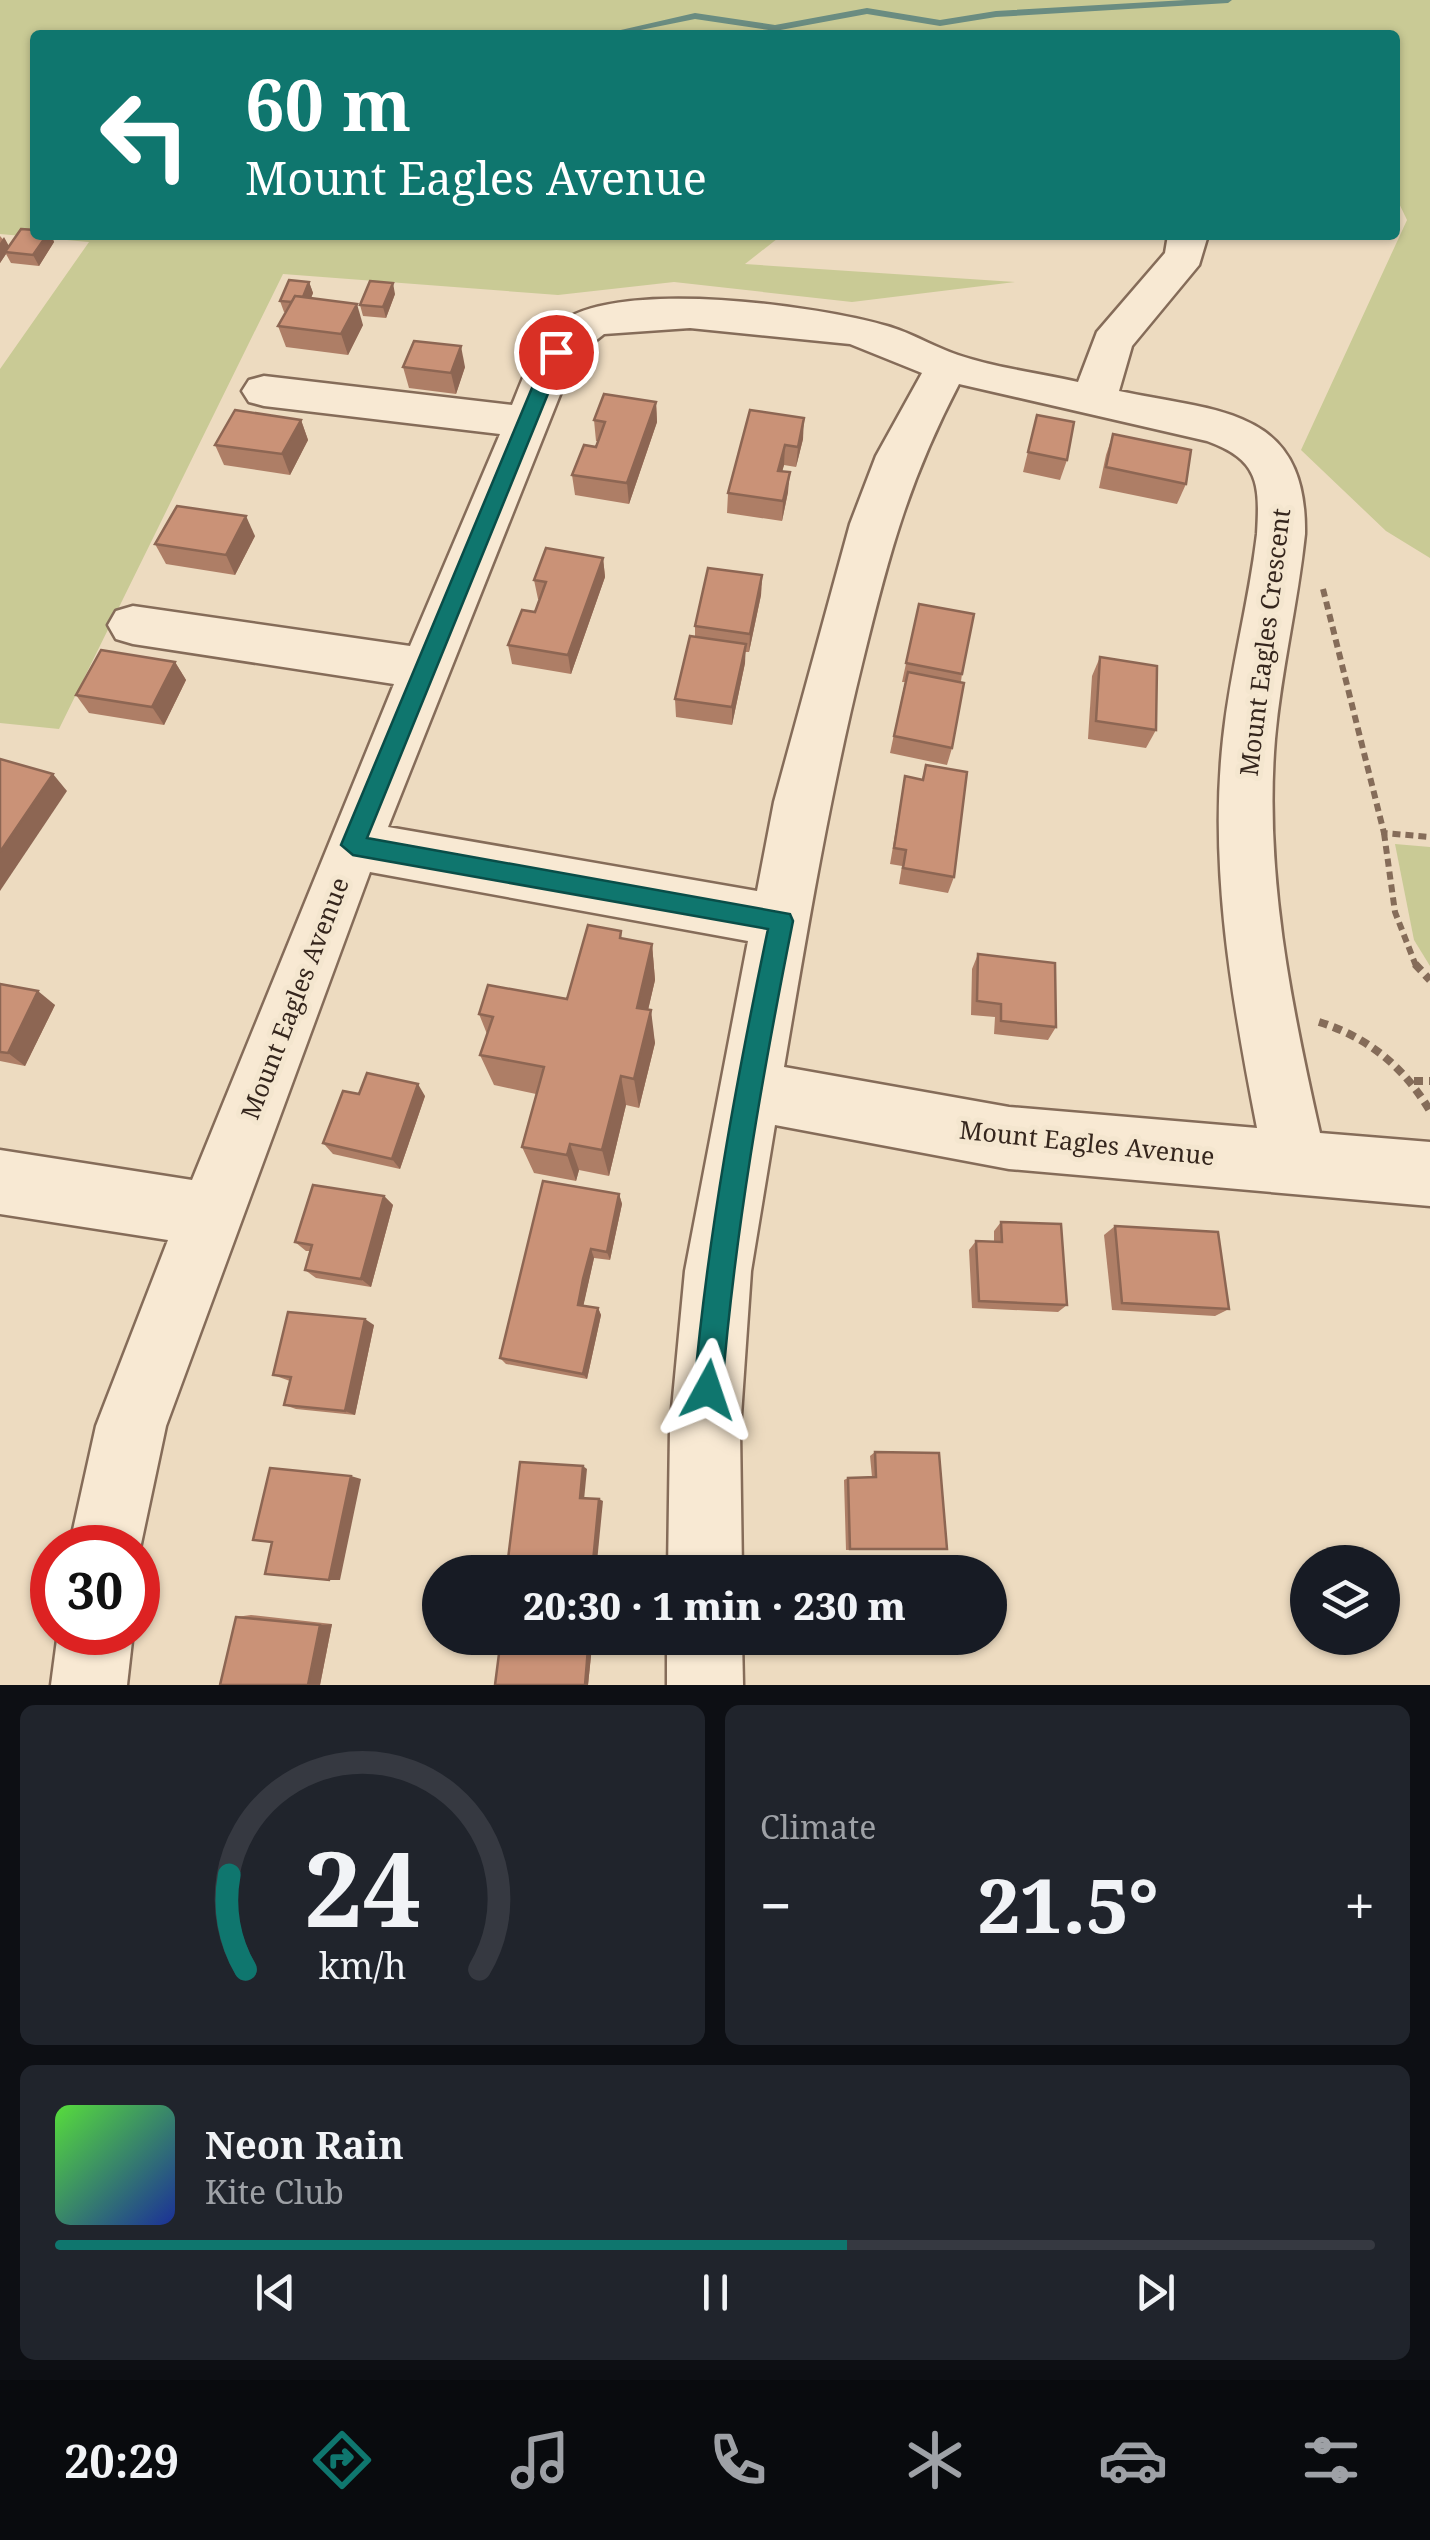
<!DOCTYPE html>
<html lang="en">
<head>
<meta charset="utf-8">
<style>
  :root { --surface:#171b24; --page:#20242c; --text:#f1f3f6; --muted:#9ea1a6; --line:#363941; --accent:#0f766e }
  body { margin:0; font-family:"Noto Serif",serif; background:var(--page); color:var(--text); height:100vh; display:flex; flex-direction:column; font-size:38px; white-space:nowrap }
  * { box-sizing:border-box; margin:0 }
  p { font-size:32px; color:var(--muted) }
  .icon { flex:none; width:55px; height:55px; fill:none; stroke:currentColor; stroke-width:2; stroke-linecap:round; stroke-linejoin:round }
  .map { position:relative; height:1685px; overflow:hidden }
  .details { display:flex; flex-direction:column; gap:20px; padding:20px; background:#0d0f14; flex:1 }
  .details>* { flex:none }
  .hud { position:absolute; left:30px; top:30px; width:1370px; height:210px; border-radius:10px; box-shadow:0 2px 8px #0004; background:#0f766e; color:#fff; overflow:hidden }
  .tools { position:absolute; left:1290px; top:1545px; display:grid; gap:20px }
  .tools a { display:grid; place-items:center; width:110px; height:110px; border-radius:50%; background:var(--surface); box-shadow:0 2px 8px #0004; font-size:50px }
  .speed { position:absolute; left:30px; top:1525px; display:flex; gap:20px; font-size:50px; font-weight:700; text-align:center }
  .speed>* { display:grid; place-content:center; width:130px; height:130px; border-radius:50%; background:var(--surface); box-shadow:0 2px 8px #0004; line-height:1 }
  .speed .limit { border:15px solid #d22; background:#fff; color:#111 }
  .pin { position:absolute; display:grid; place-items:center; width:85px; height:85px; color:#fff; margin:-42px; border:5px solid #fff; border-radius:50%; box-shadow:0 2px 10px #0007 }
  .me { position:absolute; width:110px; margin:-55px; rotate:5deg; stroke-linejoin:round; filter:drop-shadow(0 0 8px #0008) }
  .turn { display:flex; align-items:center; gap:35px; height:210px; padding:0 50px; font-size:45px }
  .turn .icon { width:130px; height:130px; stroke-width:2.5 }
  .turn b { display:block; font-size:70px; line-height:85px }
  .big { font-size:75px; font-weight:800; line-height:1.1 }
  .details .widget { flex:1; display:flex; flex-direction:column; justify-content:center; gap:15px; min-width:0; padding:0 35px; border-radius:15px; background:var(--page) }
  .details .dial { align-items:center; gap:0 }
  .dial svg { height:260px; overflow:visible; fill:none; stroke:var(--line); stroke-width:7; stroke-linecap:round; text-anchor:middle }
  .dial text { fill:var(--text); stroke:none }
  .song { display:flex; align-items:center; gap:30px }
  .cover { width:120px; height:120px; border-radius:15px; background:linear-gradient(135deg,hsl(110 70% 55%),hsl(230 70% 35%)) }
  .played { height:10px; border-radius:5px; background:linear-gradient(90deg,var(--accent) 60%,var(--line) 60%) }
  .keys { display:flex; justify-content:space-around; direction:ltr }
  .heat { display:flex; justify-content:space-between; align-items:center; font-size:55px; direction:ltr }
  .details .tiles { flex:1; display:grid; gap:20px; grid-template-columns:1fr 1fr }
  .widget:last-child { grid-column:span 2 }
  .trip { position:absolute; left:422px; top:1555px; width:585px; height:100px; border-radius:50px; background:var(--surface); box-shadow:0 2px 8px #0004; font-weight:800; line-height:100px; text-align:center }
  .tabs { display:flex; height:160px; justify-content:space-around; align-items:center; background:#090b0e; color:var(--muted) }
  .tabs .icon { width:70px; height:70px }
  .tabs .active { color:var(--accent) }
  .tabs b { font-size:45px; color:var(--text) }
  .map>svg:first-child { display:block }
  .green { fill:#c9ca95 }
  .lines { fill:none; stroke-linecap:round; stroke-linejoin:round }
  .stream { fill:#6a8c81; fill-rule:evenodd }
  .minor-casing { stroke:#856c59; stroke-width:5 }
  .path-far1 { stroke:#856c59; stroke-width:6; stroke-dasharray:8 5; stroke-linecap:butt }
  .path { stroke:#856c59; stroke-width:8; stroke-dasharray:9 6; stroke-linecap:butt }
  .minor { fill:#f8e9d3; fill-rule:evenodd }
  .wall { fill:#ae7e66 }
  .shaded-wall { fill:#8d6653 }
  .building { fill:#ca9277; stroke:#8d6653; stroke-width:2.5 }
  .route { fill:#0f766e; stroke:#0a4d48; stroke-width:2.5 }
  .labels { text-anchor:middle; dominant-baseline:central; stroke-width:10; stroke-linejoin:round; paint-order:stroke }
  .street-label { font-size:25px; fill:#35261d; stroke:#f4e6cf }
</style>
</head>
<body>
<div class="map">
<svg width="1430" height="1685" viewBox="0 0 1430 1685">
  <rect width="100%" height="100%" fill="#eddbc0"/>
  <g class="green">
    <path d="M0 0H1430V558L1386 531 1301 450 1407 220 1395 195V35H35V235H782L745 264 1015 282 852 302 674 282 558 295 283 274 59 729 0 723V369L89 242 0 234Z"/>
    <path d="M1395 844 1430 847V966L1414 940Z"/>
  </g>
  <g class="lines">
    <path class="stream" d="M1186 0H1232L1228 3 996 17 940 26 867 14 775 31 695 19 616 35H599L695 13 775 25 867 8 940 20 996 11Z"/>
    <g class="minor-casing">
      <g id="minor">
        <path d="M1168 235H1208L1199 265 1132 346 1119 391C1218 412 1307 407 1305 534 1298 603 1281 670 1275 739 1264 872 1291 1004 1320 1133L1430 1142V1206L1009 1169 775 1125 751 1271 740 1430 742 1572H668L670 1430 685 1271 748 941 370 872 166 1426 138 1558V1548H69L96 1426 168 1240 0 1214V1150L192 1180 394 684 133 644 116 639 108 625 116 611 133 606 410 646 500 434 264 406 249 402 242 391 249 380 264 376 512 405C525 374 535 340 563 321 623 279 819 306 887 326 912 333 934 347 958 355 996 368 1039 373 1078 382L1097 332 1165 253ZM690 328 850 344 922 373 876 456 850 524 774 802 757 891 388 827 575 357 604 334ZM959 384 1207 441C1259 460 1260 483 1257 534 1249 603 1230 670 1223 739 1209 869 1232 1000 1257 1128L1009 1107 784 1067C807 931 829 798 862 664 888 557 908 482 959 384Z"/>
        <path d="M58 1632H133L127 1685H51Z"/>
        <path d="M667 1638H742L743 1685H667Z"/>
      </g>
    </g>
    <g class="path-far1">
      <path d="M1323 589 1384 833 1430 837"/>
      <path d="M1384 833 1395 912 1416 966"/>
    </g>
    <g class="path">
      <path d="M1415 964 1430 980"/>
      <path d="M1319 1022C1368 1037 1404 1067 1430 1111"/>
      <path d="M1414 1081H1430"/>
    </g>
    <use href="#minor" class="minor"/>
  </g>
  <g class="wall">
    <path d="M35 235H51L54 242 39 266 11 263 6 254 0 263V236L9 246Z"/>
    <path d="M309 282 313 293 311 298 363 325 348 355 286 347 278 326 286 312H284L280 301Z"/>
    <path d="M395 294 386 318 363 316 360 305Z"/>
    <path d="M403 367H465L456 394 409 388Z"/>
    <path d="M656 402 657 422 629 504 575 495 572 475 596 447 598 441H596L594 420Z"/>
    <path d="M750 410 803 439 796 467 784 465 782 471 788 492 782 521 727 513 728 493Z"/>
    <path d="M1037 415 1067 460 1060 480 1023 472Z"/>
    <path d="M301 420 308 440 290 475 224 465 215 445Z"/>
    <path d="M1113 434 1186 484 1177 504 1099 488 1106 455Z"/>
    <path d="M255 536 235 575 166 564 155 544Z"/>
    <path d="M603 558 605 577 571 674 512 664 508 645 535 612 540 600 538 599 534 580Z"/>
    <path d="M762 575 761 595 749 652H745V663L732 725 676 717 675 699 695 637V626Z"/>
    <path d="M919 604 962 674 952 748 947 765 890 753 905 682H902Z"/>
    <path d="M1100 657 1156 730 1146 748 1088 739 1092 676Z"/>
    <path d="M175 662 186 680 164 725 89 713 76 695Z"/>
    <path d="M926 765 954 877 948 893 899 884 902 866 890 864 905 776 922 779Z"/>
    <path d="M622 939 652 944 655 980 648 1010 655 1043 639 1108 626 1105 609 1176 579 1170 576 1181 534 1173 522 1147 536 1094 494 1085 480 1055 487 1034 479 1014 567 999Z"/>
    <path d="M978 954 1056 1027 1048 1040 994 1034 995 1017 971 1015 972 969Z"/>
    <path d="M0 984 55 1005 25 1066 0 1061Z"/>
    <path d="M359 1094 425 1096 400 1169 333 1154 323 1143Z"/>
    <path d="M619 1194 622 1204 610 1260 594 1258 583 1306 598 1308 601 1315 587 1379 506 1364 500 1358Z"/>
    <path d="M384 1196 393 1205 371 1287 316 1278 305 1270 310 1251H306L295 1242Z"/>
    <path d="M1001 1222 1067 1305 1058 1312 972 1308 969 1250 976 1241 994 1242V1231Z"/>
    <path d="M1115 1226 1229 1309 1215 1316 1112 1310 1104 1235Z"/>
    <path d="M374 1325 355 1415 296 1409 284 1405 290 1381 273 1375Z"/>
    <path d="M875 1452 947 1549 846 1550 844 1480 848 1478 872 1477 870 1456Z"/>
    <path d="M251 1615 332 1624 320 1685 236 1617Z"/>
    <path d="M573 1644 592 1646 588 1685H495Z"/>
  </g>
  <g class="shaded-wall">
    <path d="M47 235H51L54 242 39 266 33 255Z"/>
    <path d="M4 237 10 248 5 252 6 254 0 263V243Z"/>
    <path d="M309 282 313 293 305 313 301 302Z"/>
    <path d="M393 283 395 294 386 318 383 307Z"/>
    <path d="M357 304 363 325 348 355 341 334Z"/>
    <path d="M461 346 465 367 456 394 451 373Z"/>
    <path d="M656 402 657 422 629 504 627 483Z"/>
    <path d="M804 418 803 439 796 467 798 447Z"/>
    <path d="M301 420 308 440 290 475 282 454Z"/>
    <path d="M785 445 784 465 777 491 778 471Z"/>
    <path d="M790 472 788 492 782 521 783 501Z"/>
    <path d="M246 516 255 536 235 575 226 555Z"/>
    <path d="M603 558 605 577 571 674 568 655Z"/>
    <path d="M762 575 761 595 749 652 750 634Z"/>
    <path d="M746 644 745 663 732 725V707Z"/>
    <path d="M175 662 186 680 164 725 152 707Z"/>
    <path d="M53 774 67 791 0 891V852Z"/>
    <path d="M652 944 655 980 641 1040 637 1008Z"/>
    <path d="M38 991 55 1005 25 1066 8 1053Z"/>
    <path d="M651 1010 655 1043 639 1108 634 1079Z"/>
    <path d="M621 1076 626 1105 609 1176 602 1150Z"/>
    <path d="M418 1084 425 1096 400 1169 392 1159Z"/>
    <path d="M570 1144 579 1170 576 1181 567 1155Z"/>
    <path d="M619 1194 622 1204 610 1260 607 1252Z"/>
    <path d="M384 1196 393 1205 371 1287 361 1279Z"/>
    <path d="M591 1249 594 1258 582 1312 578 1305Z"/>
    <path d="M598 1308 601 1315 587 1379 583 1374Z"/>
    <path d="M365 1319 374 1325 355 1415 345 1411Z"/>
    <path d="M583 1466 587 1469 584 1500 580 1498Z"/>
    <path d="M351 1476 361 1479 340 1580H329Z"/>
    <path d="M599 1499 603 1501 596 1572H592Z"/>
    <path d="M332 1624 320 1685H308L320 1625Z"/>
    <path d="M592 1646 588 1685H585L588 1648Z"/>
  </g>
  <g class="building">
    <path d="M21 229 35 230V235H47L33 255 5 252Z"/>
    <path d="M289 280 309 282 303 297 295 296 292 302 280 301Z"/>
    <path d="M370 281 393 283 383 307 360 305Z"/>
    <path d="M295 296 357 304 341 334 278 326Z"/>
    <path d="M414 341 461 346 451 373 403 367Z"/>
    <path d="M604 394 656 402 627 483 572 475 584 445 596 447 605 422 594 420Z"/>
    <path d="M235 410 301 420 282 454 215 445Z"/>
    <path d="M750 410 804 418 798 447 785 445 778 471 790 472 783 501 728 493Z"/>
    <path d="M1037 415 1074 422 1067 460 1028 452Z"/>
    <path d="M1113 434 1191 450 1186 484 1106 467Z"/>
    <path d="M177 506 246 516 226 555 155 544Z"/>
    <path d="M546 548 603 558 568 655 508 645 522 610 535 612 546 582 534 580Z"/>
    <path d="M708 568 762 575 750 634 695 626Z"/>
    <path d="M919 604 974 614 962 674 906 663Z"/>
    <path d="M690 636 746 644 732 707 675 699Z"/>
    <path d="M101 650 175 662 152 707 76 695Z"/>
    <path d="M1100 657 1157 666 1156 730 1096 721Z"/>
    <path d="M908 672 964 683 952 748 894 736Z"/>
    <path d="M0 759 53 774 0 852Z"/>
    <path d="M926 765 967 772 954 877 903 868 906 850 894 848 905 776 923 780Z"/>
    <path d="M588 925 621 931 620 938 652 944 637 1008 651 1010 634 1079 621 1076 602 1150 570 1144 567 1155 522 1147 544 1067 480 1055 493 1017 479 1014 488 985 567 999Z"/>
    <path d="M978 954 1055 963 1056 1027 1001 1021V1004L977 1001Z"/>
    <path d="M0 984 38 991 8 1053 0 1052Z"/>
    <path d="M367 1073 418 1084 392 1159 323 1143 343 1091 359 1094Z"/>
    <path d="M543 1181 619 1194 607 1252 591 1249 583 1279 578 1305 598 1308 583 1374 500 1358Z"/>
    <path d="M313 1185 384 1196 361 1279 305 1270 312 1245 295 1242Z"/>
    <path d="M1001 1222 1061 1224 1067 1305 979 1301 976 1241 1002 1242Z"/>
    <path d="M1115 1226 1218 1232 1229 1309 1122 1303Z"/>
    <path d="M288 1312 365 1319 345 1411 284 1405 291 1377 273 1375Z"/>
    <path d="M875 1452 939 1453 947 1549H850L848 1478 876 1477Z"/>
    <path d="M520 1462 583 1466 580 1498 599 1499 592 1572 507 1567Z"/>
    <path d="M270 1468 351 1476 329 1580 265 1574 272 1542 253 1540Z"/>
    <path d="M236 1617 320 1625 308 1685H220Z"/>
    <path d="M501 1638H569L568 1647 588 1648 585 1685H495Z"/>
  </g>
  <path class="route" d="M556 346 565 352 367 838 790 914 793 921C762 1077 735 1231 722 1390L718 1400 708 1404 698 1400 694 1390C708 1234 736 1082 768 929L353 855 341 845 547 352Z"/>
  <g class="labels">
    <g class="street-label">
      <text transform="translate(1264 642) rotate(-83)">Mount Eagles Crescent</text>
      <text transform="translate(294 998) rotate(-69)">Mount Eagles Avenue</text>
      <text transform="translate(1087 1142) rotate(6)">Mount Eagles Avenue</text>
    </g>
  </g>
</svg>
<div class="tools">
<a><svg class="icon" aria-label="layers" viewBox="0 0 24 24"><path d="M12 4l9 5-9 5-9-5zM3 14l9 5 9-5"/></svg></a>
</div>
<div class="speed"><div class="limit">30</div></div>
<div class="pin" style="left:556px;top:352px;background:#d93025"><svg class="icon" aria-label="arrive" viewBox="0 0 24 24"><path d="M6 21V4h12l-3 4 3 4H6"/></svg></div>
<svg class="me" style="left:708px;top:1390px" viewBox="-20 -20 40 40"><path d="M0-17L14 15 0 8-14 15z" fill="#0f766e" stroke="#fff" stroke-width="4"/></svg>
<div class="trip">20:30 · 1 min · 230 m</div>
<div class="hud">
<div class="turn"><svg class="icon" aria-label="left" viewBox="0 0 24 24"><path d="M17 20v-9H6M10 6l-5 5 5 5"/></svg><div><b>60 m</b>Mount Eagles Avenue</div></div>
</div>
</div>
<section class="details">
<div class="tiles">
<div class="widget dial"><svg viewBox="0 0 100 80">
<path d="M14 69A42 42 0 1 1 86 69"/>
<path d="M14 69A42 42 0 0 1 9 40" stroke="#0f766e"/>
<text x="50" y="56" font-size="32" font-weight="700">24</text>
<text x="50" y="72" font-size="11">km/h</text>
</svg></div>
<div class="widget"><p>Climate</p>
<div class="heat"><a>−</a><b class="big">21.5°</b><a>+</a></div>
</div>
<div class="widget">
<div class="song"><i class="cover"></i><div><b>Neon Rain</b><p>Kite Club</p></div></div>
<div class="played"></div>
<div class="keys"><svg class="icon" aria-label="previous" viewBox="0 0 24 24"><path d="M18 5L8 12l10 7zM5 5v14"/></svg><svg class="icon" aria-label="pause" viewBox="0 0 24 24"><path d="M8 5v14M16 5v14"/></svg><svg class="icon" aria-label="next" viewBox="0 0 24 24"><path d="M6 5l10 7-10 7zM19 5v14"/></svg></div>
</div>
</div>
</section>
<nav class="tabs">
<b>20:29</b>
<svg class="icon active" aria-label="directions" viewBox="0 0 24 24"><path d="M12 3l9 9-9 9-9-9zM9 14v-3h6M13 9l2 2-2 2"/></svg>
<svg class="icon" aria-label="music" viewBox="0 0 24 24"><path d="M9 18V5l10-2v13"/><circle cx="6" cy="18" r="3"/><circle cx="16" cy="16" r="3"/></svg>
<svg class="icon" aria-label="phone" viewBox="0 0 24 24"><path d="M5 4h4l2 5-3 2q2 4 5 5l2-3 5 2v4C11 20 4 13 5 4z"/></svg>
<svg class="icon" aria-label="climate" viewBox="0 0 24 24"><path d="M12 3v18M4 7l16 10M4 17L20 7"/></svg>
<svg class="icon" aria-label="car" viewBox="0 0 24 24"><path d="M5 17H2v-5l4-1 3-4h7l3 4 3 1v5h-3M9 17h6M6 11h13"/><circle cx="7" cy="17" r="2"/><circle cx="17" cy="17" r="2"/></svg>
<svg class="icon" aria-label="filters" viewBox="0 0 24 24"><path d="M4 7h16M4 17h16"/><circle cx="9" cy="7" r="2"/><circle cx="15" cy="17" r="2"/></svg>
</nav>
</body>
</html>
